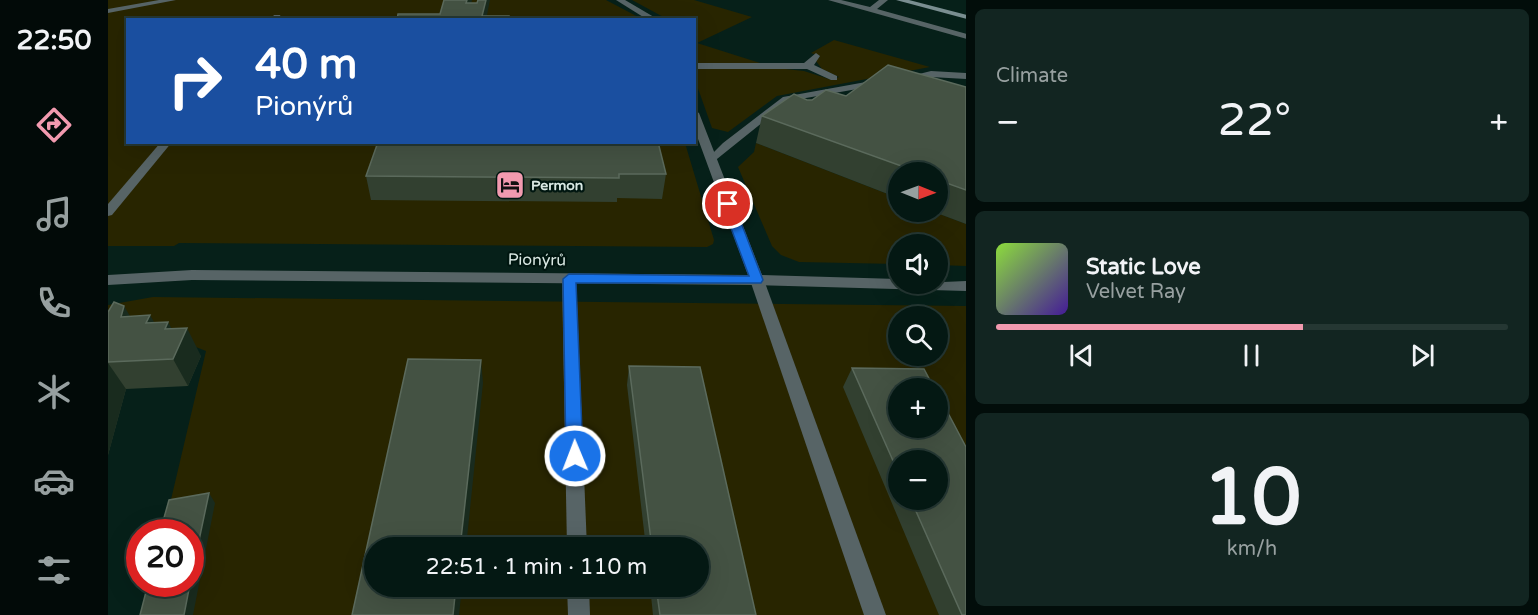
<!DOCTYPE html>
<html lang="en">
<head>
<meta charset="utf-8">
<style>
  :root { --surface:#041813; --page:#122521; --text:#f1f3f6; --muted:#97a0a0; --line:#253733; --accent:#f29aaf }
  body { margin:0; font-family:"Varela Round",sans-serif; background:var(--page); color:var(--text); height:100vh; display:flex; flex-direction:column; font-size:22px; white-space:nowrap }
  * { box-sizing:border-box; margin:0 }
  p { font-size:20px; color:var(--muted) }
  .icon { flex:none; width:33px; height:33px; fill:none; stroke:currentColor; stroke-width:2; stroke-linecap:round; stroke-linejoin:round }
  .map { position:relative; flex:1; overflow:hidden }
  .side { display:flex; flex-direction:column; gap:9px; padding:9px; background:#020d0a; width:572px }
  .side>* { flex:none }
  .hud { position:absolute; left:18px; top:18px; width:570px; height:126px; border-radius:0px; box-shadow:0 6px 24px #0002,0 0 0 2px var(--line); background:#1a4fa0; color:#fff; overflow:hidden }
  .needle { width:39px; rotate:91deg }
  .controls { position:absolute; left:780px; top:162px; display:grid; gap:12px }
  .controls a { display:grid; place-items:center; width:60px; height:60px; border-radius:50%; background:var(--surface); box-shadow:0 6px 24px #0002,0 0 0 2px var(--line); font-size:30px }
  .speed { position:absolute; left:18px; top:519px; display:flex; gap:12px; font-size:30px; font-weight:700; text-align:center }
  .speed>* { display:grid; place-content:center; width:78px; height:78px; border-radius:50%; background:var(--surface); box-shadow:0 6px 24px #0002,0 0 0 2px var(--line); line-height:1 }
  .speed .limit { border:9px solid #d22; background:#fff; color:#111 }
  .pin { position:absolute; display:grid; place-items:center; width:51px; height:51px; color:#fff; margin:-26px; border:3px solid #fff; border-radius:50%; box-shadow:0 2px 6px #0007 }
  .me { position:absolute; width:66px; margin:-33px; rotate:359deg; stroke-linejoin:round; filter:drop-shadow(0 0 4px #0008) }
  .turn { display:flex; align-items:center; gap:21px; height:126px; padding:0 30px; font-size:27px }
  .turn .icon { width:78px; height:78px; stroke-width:2.5 }
  .turn b { display:block; font-size:42px; line-height:51px }
  .big { font-size:45px; font-weight:600; line-height:1.1 }
  .side .widget { flex:1; display:flex; flex-direction:column; justify-content:center; gap:9px; min-width:0; padding:0 21px; border-radius:9px; background:var(--page) }
  .side .dial { align-items:center; gap:0 }
  .dial b { font-size:78px; line-height:1 }
  .song { display:flex; align-items:center; gap:18px }
  .cover { width:72px; height:72px; border-radius:9px; background:linear-gradient(135deg,hsl(90 70% 55%),hsl(260 70% 35%)) }
  .played { height:6px; border-radius:3px; background:linear-gradient(90deg,var(--accent) 60%,var(--line) 60%) }
  .keys { display:flex; justify-content:space-around; direction:ltr }
  .heat { display:flex; justify-content:space-between; align-items:center; font-size:33px; direction:ltr }
  .trip { position:absolute; left:256px; top:537px; width:345px; height:60px; border-radius:30px; background:var(--surface); box-shadow:0 6px 24px #0002,0 0 0 2px var(--line); font-weight:600; line-height:60px; text-align:center }
  main { display:flex; flex:1; min-height:0 }
  .menu { display:flex; flex-direction:column; width:108px; justify-content:space-around; align-items:center; background:#020a08; color:var(--muted) }
  .menu .icon { width:42px; height:42px }
  .menu .active { color:var(--accent) }
  .menu b { font-size:27px; color:var(--text) }
  .map>svg:first-child { display:block }
  .green { fill:#282500; fill-rule:evenodd }
  .lines { fill:none; stroke-linecap:round; stroke-linejoin:round }
  .service { fill:#576466; fill-rule:evenodd }
  .minor { fill:#576466; fill-rule:evenodd }
  .secondary { fill:#7a8e91; fill-rule:evenodd }
  .wall { fill:#324030; fill-rule:evenodd }
  .shaded-wall { fill:#192b1e }
  .building { fill:#445243; stroke:#5b6a5c; stroke-width:1.5 }
  .route { fill:#1a73e8; stroke:#114b97; stroke-width:1.5 }
  .labels { text-anchor:middle; dominant-baseline:central; stroke-width:4.5; stroke-linejoin:round; paint-order:stroke }
  .far-poi-label { font-size:14px; font-weight:bold; fill:#dae9e4; stroke:#001610; text-anchor:start }
  .street-label { font-size:16px; fill:#dae9e4; stroke:#001610 }
</style>
</head>
<body>
<main>
<nav class="menu">
<b>22:50</b>
<svg class="icon active" aria-label="directions" viewBox="0 0 24 24"><path d="M12 3l9 9-9 9-9-9zM9 14v-3h6M13 9l2 2-2 2"/></svg>
<svg class="icon" aria-label="music" viewBox="0 0 24 24"><path d="M9 18V5l10-2v13"/><circle cx="6" cy="18" r="3"/><circle cx="16" cy="16" r="3"/></svg>
<svg class="icon" aria-label="phone" viewBox="0 0 24 24"><path d="M5 4h4l2 5-3 2q2 4 5 5l2-3 5 2v4C11 20 4 13 5 4z"/></svg>
<svg class="icon" aria-label="climate" viewBox="0 0 24 24"><path d="M12 3v18M4 7l16 10M4 17L20 7"/></svg>
<svg class="icon" aria-label="car" viewBox="0 0 24 24"><path d="M5 17H2v-5l4-1 3-4h7l3 4 3 1v5h-3M9 17h6M6 11h13"/><circle cx="7" cy="17" r="2"/><circle cx="17" cy="17" r="2"/></svg>
<svg class="icon" aria-label="filters" viewBox="0 0 24 24"><path d="M4 7h16M4 17h16"/><circle cx="9" cy="7" r="2"/><circle cx="15" cy="17" r="2"/></svg>
</nav>
<div class="map">
<svg width="859" height="615" viewBox="0 0 859 615">
  <rect width="100%" height="100%" fill="#062019"/>
  <g class="green">
    <path d="M0 0H498L534 19 20 20V142L577 143 606 240 605 244 599 247 71 243 66 246H0Z"/>
    <path d="M524 0H586L644 17 589 43 668 68 696 71 724 80 731 77 714 69 708 61 712 56 703 53 726 40 822 67 669 96 620 132 604 128 587 80 586 20 559 19Z"/>
    <path d="M648 143 790 198V212H826L858 224V266L830 265V244H790V264L691 262 673 255 664 246 630 167 646 152Z"/>
    <path d="M45 297 858 306V615H82L104 501 61 508 98 351 44 330 0 324V305ZM790 316H830V356H790ZM790 388H830V428H790ZM790 460H830V500H790ZM267 548H591V586H267Z"/>
  </g>
  <g class="lines">
    <g class="service">
      <path d="M51 0H68L0 13V9Z"/>
      <path d="M720 0H733L762 7 771 0H780L769 9 859 34V39Z"/>
      <path d="M166 15H172L174 20H162Z"/>
      <path d="M708 53 712 56 706 65 729 76V80H723L699 69H586V63H696Z"/>
      <path d="M823 71 859 73V79L823 77 796 82 791 79Z"/>
      <path d="M769 80 774 83 772 85 681 101 604 163 598 160 615 143 675 97Z"/>
      <path d="M461 274 468 279 479 548H459L454 279Z"/>
      <path d="M649 275 656 280 778 615H756L642 280Z"/>
      <path d="M459 586H481L482 615H460Z"/>
    </g>
    <g class="minor">
      <path d="M508 0H517L551 20H540Z"/>
      <path d="M586 110 591 113 654 275 790 279V284L859 281V291L649 285 84 280 0 285V275L84 270 640 275 586 128Z"/>
      <path d="M53 142H64L4 215 0 216V204Z"/>
    </g>
    <path class="secondary" d="M788 0H801L859 15V19Z"/>
  </g>
  <g class="wall">
    <path d="M858 87V224L826 212H830V172H790V198L648 143 654 116 699 100 738 96Z"/>
    <path d="M270 142 558 174 554 199 509 198V202L263 200 258 176Z"/>
    <path d="M0 312 22 316 47 323 60 322 63 329 93 356 80 386 18 389 0 455Z"/>
    <path d="M521 366 648 615H545L542 586H591V548H538L519 385Z"/>
    <path d="M744 368 816 369 826 388H790V428H830V394L858 447V615H831L735 387ZM790 460H830V500H790Z"/>
  </g>
  <g class="shaded-wall">
    <path d="M359 0H364L360 20 358 3Z"/>
    <path d="M378 0H382L378 20 374 16Z"/>
    <path d="M16 306 32 333 13 317Z"/>
    <path d="M42 315 58 343 38 323Z"/>
    <path d="M60 322 72 344 79 328 93 356 80 386 65 359 57 329Z"/>
    <path d="M373 360 375 383 358 548H352Z"/>
    <path d="M0 363 18 389 0 455Z"/>
    <path d="M101 493 107 503 85 615H76Z"/>
    <path d="M348 586H354L351 615H345Z"/>
  </g>
  <g class="building">
    <path d="M336 0H359L358 3H369L370 0H378L374 16H401V20H289L290 14H332Z"/>
    <path d="M780 65 858 87V190L830 180V172H810L654 116 686 94 699 100H704L718 90 738 96Z"/>
    <path d="M270 142H550L558 174H511V178L258 176Z"/>
    <path d="M6 302 16 306 13 317 42 315 38 323 60 322 57 329 79 328 65 359 0 362V312Z"/>
    <path d="M300 359 373 360 352 548H267V586H348L345 615H244Z"/>
    <path d="M521 366 592 367 648 615H552L548 586H591V548H544Z"/>
    <path d="M744 368 816 369 826 388H790V428H830V394L858 447V615H854L803 500H830V460H790V472Z"/>
    <path d="M101 493 82 583V532H52L61 500Z"/>
    <path d="M40 584H82L76 615H32Z"/>
  </g>
  <path class="route" d="M620 200 626 204 655 280 653 283H468L475 456 473 461 467 463 461 461 458 456 455 279 461 274 641 276 614 204Z"/>
  <defs>
    <g id="hotel-square" transform="scale(1.5)"><rect x="-9" y="-9" width="18" height="18" rx="4" fill="#f29aaf" stroke="#001610"/><path d="M-6-4.5h1.5V1H6V5H4.5V3h-9V5H-6ZM-4 0a1.8 1.8 0 1 1 3.6 0ZM.5 0V-2.5h3Q6-2.5 6 0Z" fill="#111"/></g>
  </defs>
  <g fill-rule="evenodd">
    <use href="#hotel-square" x="402" y="185"/>
  </g>
  <g class="labels">
    <g class="far-poi-label">
      <text x="423" y="185">Permon</text>
    </g>
    <g class="street-label">
      <text transform="translate(429 260) rotate(1)">Pionýrů</text>
    </g>
  </g>
</svg>
<div class="controls">
<a><svg class="needle" viewBox="-14 -14 28 28"><path d="M0-13l5 13h-10z" fill="#e53935"/><path d="M0 13l5-13h-10z" fill="#97a0a0"/></svg></a>
<a><svg class="icon" aria-label="sound" viewBox="0 0 24 24"><path d="M4 9h4l5-4v14l-5-4H4zM17 9q2 3 0 6"/></svg></a>
<a><svg class="icon" aria-label="search" viewBox="0 0 24 24"><circle cx="10" cy="10" r="6"/><path d="M15 15l6 6"/></svg></a>
<a>+</a>
<a>−</a>
</div>
<div class="speed"><div class="limit">20</div></div>
<div class="pin" style="left:620px;top:204px;background:#d93025"><svg class="icon" aria-label="arrive" viewBox="0 0 24 24"><path d="M6 21V4h12l-3 4 3 4H6"/></svg></div>
<svg class="me" style="left:467px;top:456px" viewBox="-20 -20 40 40"><circle r="17" fill="#1a73e8" stroke="#fff" stroke-width="3"/><path d="M0-11L8 9 0 5-8 9z" fill="#fff"/></svg>
<div class="trip">22:51 · 1 min · 110 m</div>
<div class="hud">
<div class="turn"><svg class="icon" aria-label="right" viewBox="0 0 24 24"><path d="M7 20v-9h11M14 6l5 5-5 5"/></svg><div><b>40 m</b>Pionýrů</div></div>
</div>
</div>
<section class="side">
<div class="widget"><p>Climate</p>
<div class="heat"><a>−</a><b class="big">22°</b><a>+</a></div>
</div>
<div class="widget">
<div class="song"><i class="cover"></i><div><b>Static Love</b><p>Velvet Ray</p></div></div>
<div class="played"></div>
<div class="keys"><svg class="icon" aria-label="previous" viewBox="0 0 24 24"><path d="M18 5L8 12l10 7zM5 5v14"/></svg><svg class="icon" aria-label="pause" viewBox="0 0 24 24"><path d="M8 5v14M16 5v14"/></svg><svg class="icon" aria-label="next" viewBox="0 0 24 24"><path d="M6 5l10 7-10 7zM19 5v14"/></svg></div>
</div>
<div class="widget dial"><b>10</b><p>km/h</p></div>
</section>
</main>
</body>
</html>
